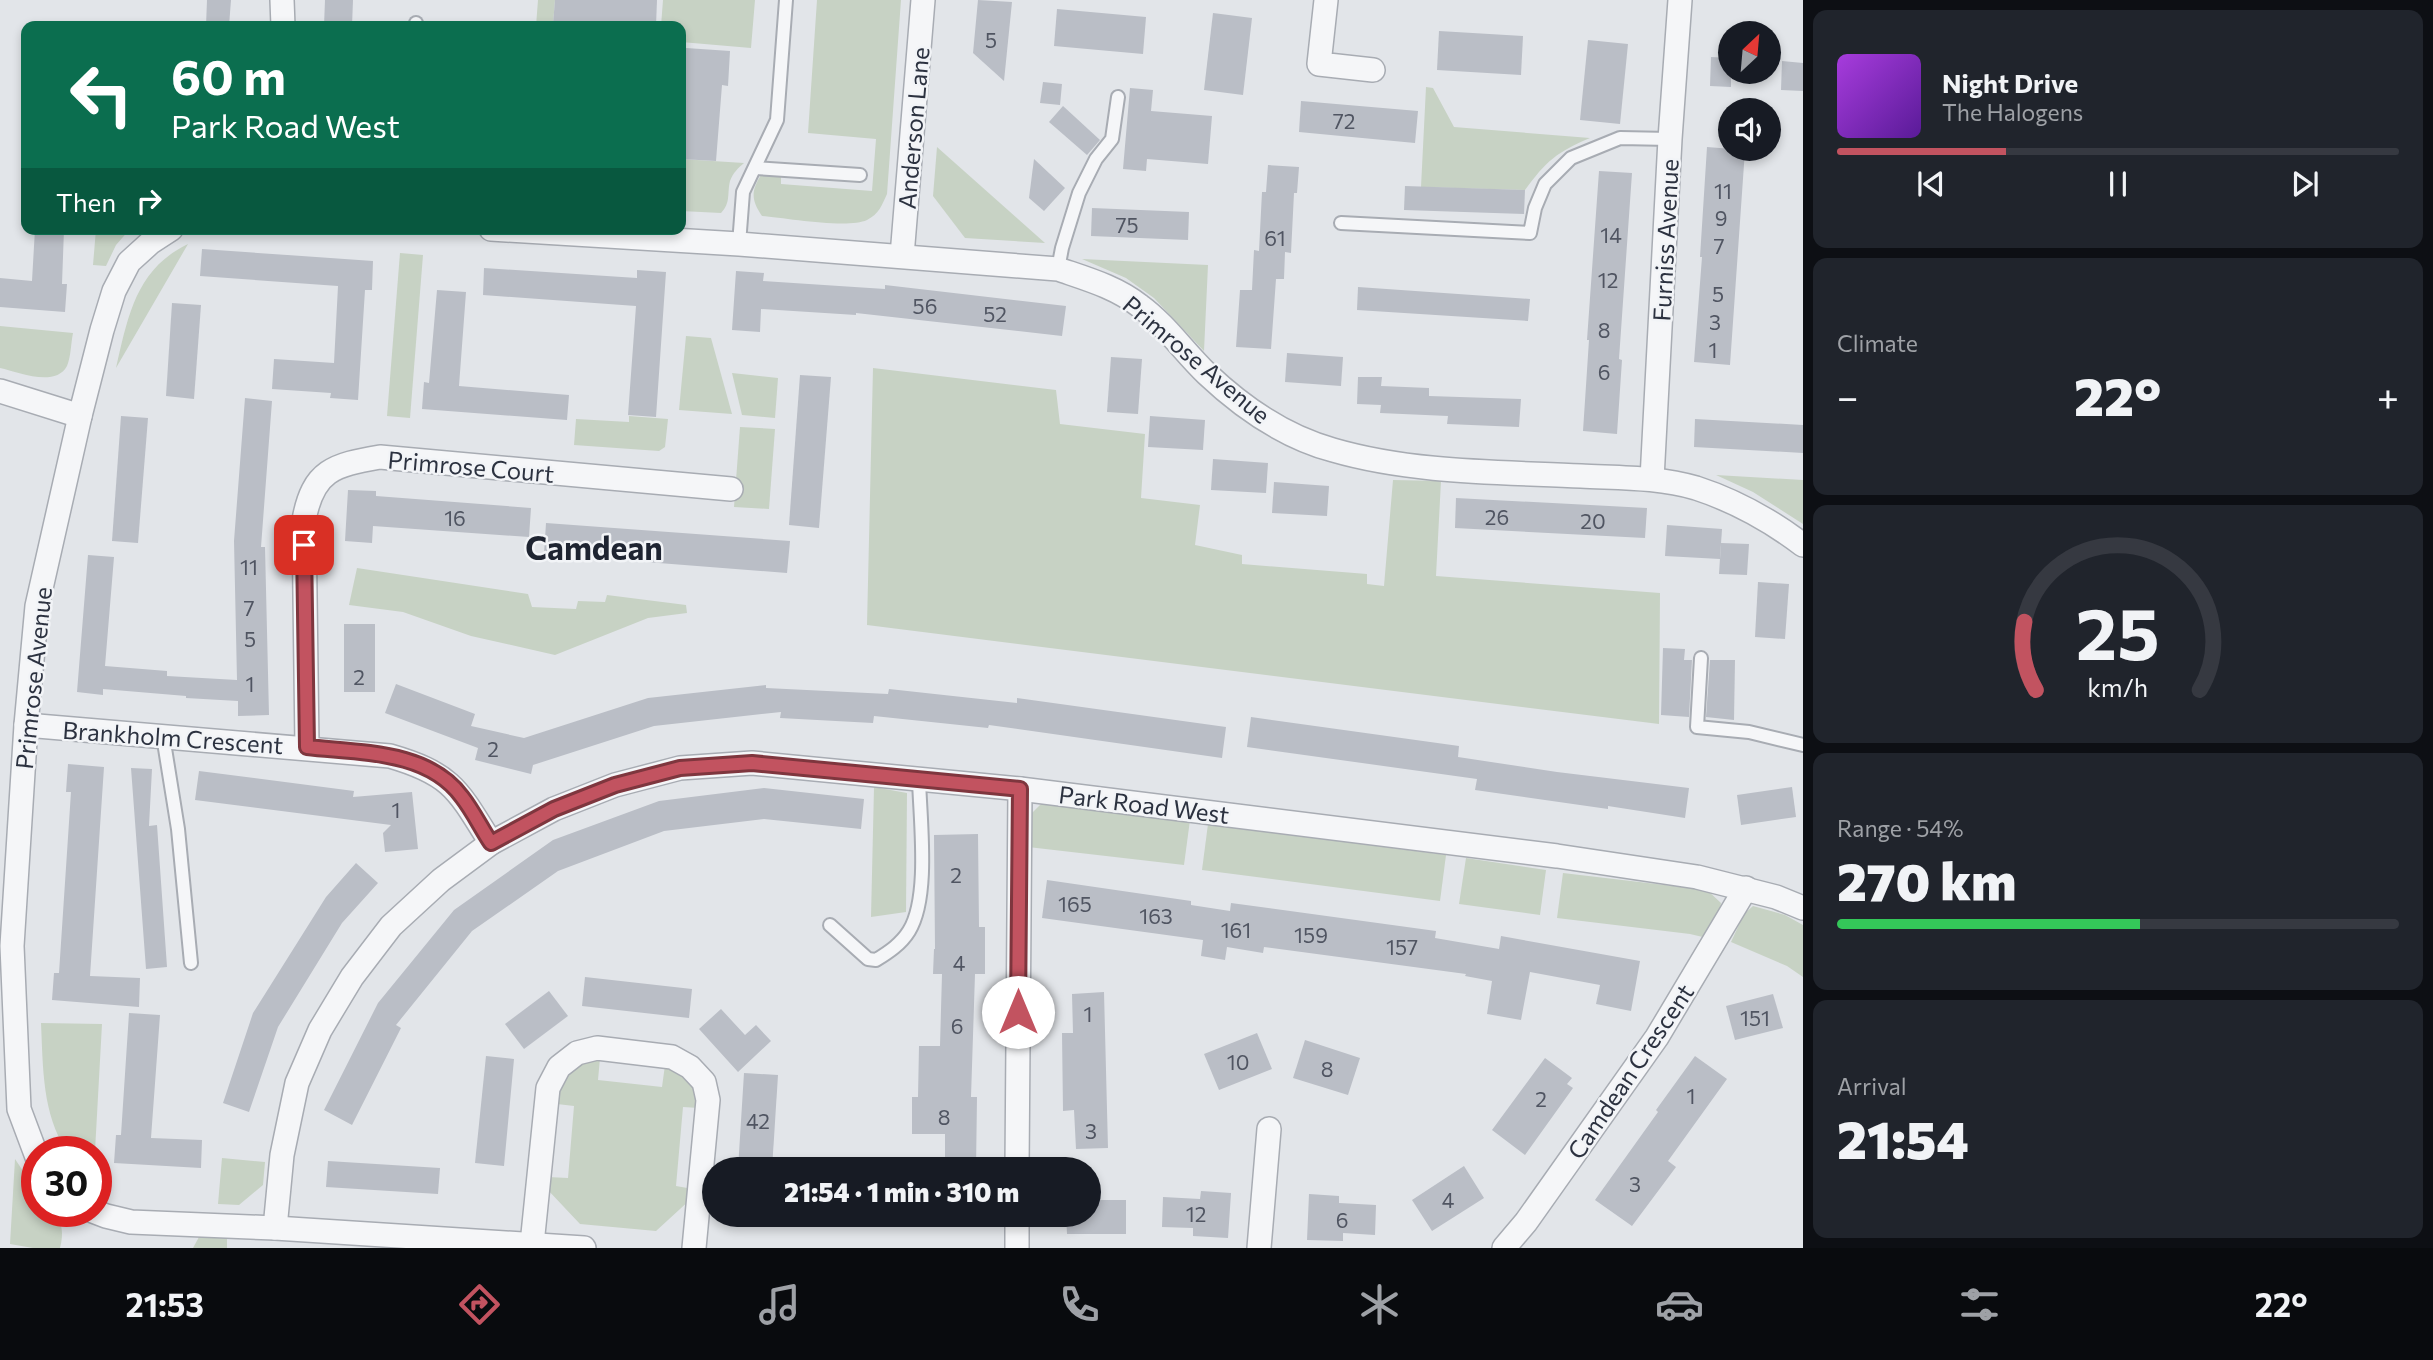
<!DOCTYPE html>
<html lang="en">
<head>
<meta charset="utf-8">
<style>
  :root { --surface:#171b24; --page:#20242c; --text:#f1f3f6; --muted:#9ea1a6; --line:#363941; --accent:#c25360 }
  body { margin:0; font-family:Commissioner,sans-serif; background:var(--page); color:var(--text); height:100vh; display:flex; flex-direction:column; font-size:26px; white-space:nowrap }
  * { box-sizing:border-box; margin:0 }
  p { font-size:23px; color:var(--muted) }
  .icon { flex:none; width:38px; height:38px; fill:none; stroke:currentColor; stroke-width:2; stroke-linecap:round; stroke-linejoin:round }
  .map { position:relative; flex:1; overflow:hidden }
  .details { display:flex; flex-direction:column; gap:10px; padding:10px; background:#0d0f14; width:630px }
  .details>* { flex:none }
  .top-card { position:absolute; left:21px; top:21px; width:665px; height:214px; border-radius:14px; box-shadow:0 4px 10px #0003; background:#0b6e4f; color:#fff; overflow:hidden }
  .needle { width:46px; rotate:26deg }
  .tools { position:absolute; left:1718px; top:21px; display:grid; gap:14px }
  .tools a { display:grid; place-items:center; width:63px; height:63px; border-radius:50%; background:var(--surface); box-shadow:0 4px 10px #0003; font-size:35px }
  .speed { position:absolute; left:21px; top:1136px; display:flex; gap:14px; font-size:35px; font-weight:700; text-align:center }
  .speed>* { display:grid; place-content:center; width:91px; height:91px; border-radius:50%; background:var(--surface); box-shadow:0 4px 10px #0003; line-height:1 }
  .speed .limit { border:10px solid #d22; background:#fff; color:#111 }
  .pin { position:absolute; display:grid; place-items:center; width:60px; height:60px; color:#fff; margin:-30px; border-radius:14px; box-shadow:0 4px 10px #0006 }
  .me { position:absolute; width:77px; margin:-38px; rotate:0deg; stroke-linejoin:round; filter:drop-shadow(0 0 5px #0008) }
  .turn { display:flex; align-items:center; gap:24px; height:147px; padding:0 35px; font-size:32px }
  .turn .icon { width:91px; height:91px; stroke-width:2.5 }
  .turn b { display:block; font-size:49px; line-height:60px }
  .then { display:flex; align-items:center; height:66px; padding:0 35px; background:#0003; gap:14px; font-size:26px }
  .big { font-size:52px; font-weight:800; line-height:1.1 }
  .details .widget { flex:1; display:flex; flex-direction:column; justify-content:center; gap:10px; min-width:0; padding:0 24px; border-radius:14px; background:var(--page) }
  .details .dial { align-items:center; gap:0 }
  .dial svg { height:182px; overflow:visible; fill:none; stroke:var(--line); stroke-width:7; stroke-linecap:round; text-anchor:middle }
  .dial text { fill:var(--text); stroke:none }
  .song { display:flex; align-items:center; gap:21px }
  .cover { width:84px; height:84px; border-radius:10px; background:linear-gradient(135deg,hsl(280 70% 55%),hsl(270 70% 35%)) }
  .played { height:7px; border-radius:4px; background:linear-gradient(90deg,var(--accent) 30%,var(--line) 30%) }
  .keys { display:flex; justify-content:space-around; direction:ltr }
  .heat { display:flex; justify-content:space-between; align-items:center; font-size:38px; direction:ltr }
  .charge { height:10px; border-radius:5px; background:linear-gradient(90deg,#34c759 54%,var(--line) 0) }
  .trip { position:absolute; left:702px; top:1157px; width:399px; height:70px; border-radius:35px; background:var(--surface); box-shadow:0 4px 10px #0003; font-weight:800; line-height:70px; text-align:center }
  .tabs { display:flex; height:112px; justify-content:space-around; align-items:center; background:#090b0e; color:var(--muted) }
  .tabs .icon { width:49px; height:49px }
  .tabs .selected { color:var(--accent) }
  .tabs b { font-size:32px; color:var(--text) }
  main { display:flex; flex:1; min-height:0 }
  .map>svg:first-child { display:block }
  .green { fill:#c7d2c4 }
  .building { fill:#babec6 }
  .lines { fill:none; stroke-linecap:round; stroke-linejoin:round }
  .service-casing { stroke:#a8acb3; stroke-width:16 }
  .minor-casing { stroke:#a8acb3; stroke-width:26 }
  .service { stroke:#f5f6f8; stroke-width:12 }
  .minor { stroke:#f5f6f8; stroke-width:23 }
  .route-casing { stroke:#7e363e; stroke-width:18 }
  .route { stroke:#c25360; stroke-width:12 }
  .labels { text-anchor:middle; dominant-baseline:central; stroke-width:5; stroke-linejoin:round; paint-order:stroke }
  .number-label { font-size:21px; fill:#505562 }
  .street-label { font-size:24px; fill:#2c3240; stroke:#f2f4f7 }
  .district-label { font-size:32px; font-weight:bold; fill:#1e2431; stroke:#f2f4f7 }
</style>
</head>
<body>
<main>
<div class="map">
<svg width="1803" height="1248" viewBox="0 0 1803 1248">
  <rect width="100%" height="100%" fill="#e2e5e9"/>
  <g class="green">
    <path d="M538 0H555L553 24 586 26H536Z"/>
    <path d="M663 0H755L751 48 681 42V26H661Z"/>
    <path d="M817 0H901L887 194C882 205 879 214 867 220 848 229 786 218 762 216 751 200 751 191 761 175L781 174V184L872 191 876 139 808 133Z"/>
    <path d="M1426 87 1433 88 1454 127 1590 138C1557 152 1546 161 1525 190L1421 187Z"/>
    <path d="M937 147 1045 243 965 238 933 196Z"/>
    <path d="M681 159 744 163C738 168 733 173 730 181 727 193 731 203 721 213L681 211Z"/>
    <path d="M96 229H130L116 245 106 266 93 265Z"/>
    <path d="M188 244 116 368C128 316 136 269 188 244Z"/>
    <path d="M400 253 423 255 410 418 387 416Z"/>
    <path d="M1082 259 1208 265 1204 351 1154 298 1126 278Z"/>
    <path d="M0 326 73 333C71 342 71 357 67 366 55 388 18 372 0 368Z"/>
    <path d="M686 336 711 338 732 414 679 410Z"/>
    <path d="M873 368 1056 390 1060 424 1145 434 1141 498 1200 505 1195 545 1242 555V564L1367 574V584L1384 586 1393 480 1441 481 1436 576 1660 593 1659 724 867 625Z"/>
    <path d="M732 373 778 378 775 418 742 415Z"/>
    <path d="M629 416 668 419 665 447 659 451 574 445 576 419 629 422Z"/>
    <path d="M740 427 775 429 769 509 734 507Z"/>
    <path d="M1716 475 1803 480V524L1753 492Z"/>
    <path d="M357 568 528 594 532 607 576 609 578 601 605 602 607 595 686 605 687 613 648 618 555 655 471 636 403 612 349 605Z"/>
    <path d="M874 787 907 793 906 912 871 917Z"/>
    <path d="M1044 801 1190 820 1184 865 1028 847V817Z"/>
    <path d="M1208 824 1446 855 1440 901 1202 870Z"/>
    <path d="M1466 858 1546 870 1540 915 1459 904Z"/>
    <path d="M1563 873 1707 890 1721 903 1718 919 1707 938 1690 934 1557 918Z"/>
    <path d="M1753 906 1785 915 1803 925V977L1787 966 1731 942 1744 914Z"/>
    <path d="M41 1023 102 1024 95 1151H67C42 1115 43 1066 41 1023Z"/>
    <path d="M588 1058H600L598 1080 662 1087 665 1065C691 1074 693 1082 699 1108L683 1107 676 1186 693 1189 692 1198 656 1231 580 1224 547 1189 548 1177 568 1178 574 1106 557 1104C560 1078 567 1071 588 1058Z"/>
    <path d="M222 1158 265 1162 263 1185 239 1205 218 1204Z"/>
    <path d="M15 1159 37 1192V1211H55C62 1224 64 1233 60 1248H33L10 1244Z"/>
    <path d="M199 1237 227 1238V1248H193Z"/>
  </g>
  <g class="building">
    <path d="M207 0H231L229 26H206Z"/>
    <path d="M325 0H353L352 26H324Z"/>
    <path d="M555 0H657L656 26H590L553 24Z"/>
    <path d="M978 0 1012 2 1004 81 973 53Z"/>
    <path d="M1057 9 1146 17 1143 54 1054 46Z"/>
    <path d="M1213 13 1252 18 1243 95 1204 90Z"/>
    <path d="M1439 31 1523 36 1521 75 1437 70Z"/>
    <path d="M1588 40 1628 44 1620 124 1580 120Z"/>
    <path d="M686 48 730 51 728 86 722 85 716 161 681 159V96Z"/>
    <path d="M1711 57 1731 58V87L1710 86Z"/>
    <path d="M1782 61 1803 63V91L1781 90Z"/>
    <path d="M1043 82 1062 84 1060 105 1040 103Z"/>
    <path d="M1130 88 1153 90 1151 111 1212 116 1208 164 1147 159 1146 171 1123 169Z"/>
    <path d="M1301 101 1418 111 1415 143 1299 132Z"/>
    <path d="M1063 106 1100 140 1087 155 1049 122Z"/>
    <path d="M1707 147 1745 150 1730 365 1694 362 1702 257H1700Z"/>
    <path d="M1034 159 1065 188 1044 211 1029 198Z"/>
    <path d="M1268 165 1299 167 1297 193H1294L1291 253 1285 252 1284 279H1276L1271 349 1236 347 1240 290H1252L1254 250 1259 251 1262 192H1266Z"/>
    <path d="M1599 171 1632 173 1619 359 1622 360 1617 434 1583 431 1589 340H1587Z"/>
    <path d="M1405 186 1525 190 1524 214 1404 210Z"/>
    <path d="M1092 208 1189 212 1188 240 1091 236Z"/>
    <path d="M35 229H64L62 284H67L65 312 0 307V278L32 281Z"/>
    <path d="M202 249 373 261 372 290H365L358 400 330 398 331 393 272 389 274 359 334 363 338 286 200 276Z"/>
    <path d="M484 268 637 278V270L666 272 656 417 628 415 636 306 483 295Z"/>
    <path d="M736 271 764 273 763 281 885 289V285L1066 306 1062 336 856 313V315L761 309 760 332 732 330Z"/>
    <path d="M1358 287 1530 299 1528 321 1357 310Z"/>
    <path d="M437 290 466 292 459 386 569 395 567 420 422 409 424 382 429 383Z"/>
    <path d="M172 303 201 305 194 399 166 396Z"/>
    <path d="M1287 353 1343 357 1341 386 1285 382Z"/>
    <path d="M1111 357 1142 359 1138 414 1107 412Z"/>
    <path d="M800 375 831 377 819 528 789 525Z"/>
    <path d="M1358 377H1382L1381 386 1429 388V396L1521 399 1519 427 1447 424 1448 416 1380 413 1381 405 1357 404Z"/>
    <path d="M245 398 272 401 261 547H265L269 715 238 716V701L186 698V696L103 689V695L77 692 88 555 114 557 105 666 167 671V676L237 680 234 541Z"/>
    <path d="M121 416 148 418 138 543 112 541Z"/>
    <path d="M1150 416 1205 420 1203 450 1148 447Z"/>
    <path d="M1695 419 1803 425V453L1694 447Z"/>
    <path d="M1213 459 1268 463 1266 493 1211 490Z"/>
    <path d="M1274 482 1329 486 1327 516 1272 513Z"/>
    <path d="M348 490 376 491V496L531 508 529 537 373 526 372 543 345 541Z"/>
    <path d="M1456 498 1647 508 1645 538 1455 528Z"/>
    <path d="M546 523 790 541 787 573 544 554Z"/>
    <path d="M1667 525 1722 529 1720 559 1665 556Z"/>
    <path d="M1721 543 1749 544 1747 575 1719 574Z"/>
    <path d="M1758 582 1789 584 1785 639 1755 637Z"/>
    <rect x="344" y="624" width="31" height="68"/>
    <path d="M1663 648 1685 649 1684 660H1692L1689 717 1661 715Z"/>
    <path d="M1710 660H1735L1734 720 1706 717Z"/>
    <path d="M396 684 475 714 471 726 524 738 648 698 766 685V688L888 694 889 689 1017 703V698L1226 727 1222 758 989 725 988 728 874 716 873 723 780 718 781 712 654 726 533 765 531 774 475 760 478 748 385 713Z"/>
    <path d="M1251 717 1459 746 1458 757 1557 772 1689 788 1685 818 1608 806V809L1475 790 1477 779 1247 747Z"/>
    <path d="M68 764 104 767 90 976 140 978 139 1007 52 1000 54 973H59L71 792H66Z"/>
    <path d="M131 768 152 769 149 826 157 825 167 967 146 969Z"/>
    <path d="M199 771 354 791 353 797 412 792 418 849 385 852 383 833 391 825 195 800Z"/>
    <path d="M1792 787 1796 817 1741 825 1737 795Z"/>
    <path d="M764 788 864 799 861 829 764 819 664 831 558 871 472 931 396 1025 401 1028 352 1125 324 1110 378 1003 454 910 553 840 659 801Z"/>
    <path d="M978 834 979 927H985V974H975L971 1097H977L976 1169H945V1134H912V1097H918L919 1046H940L942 974H933L934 949H935L934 835Z"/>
    <path d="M356 863 378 883 342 923 278 1027 249 1112 223 1103 253 1013 326 897Z"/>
    <path d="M1047 880 1191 901V905L1230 911 1231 903 1436 931 1435 938 1499 949 1501 936 1640 961 1631 1011 1596 1004 1600 985 1530 972 1521 1020 1487 1014 1492 981 1465 976 1466 974 1264 947 1263 953 1227 947 1225 960 1201 956 1203 940 1042 918Z"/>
    <path d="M585 977 692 989 689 1018 582 1006Z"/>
    <path d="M549 991 568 1016 524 1049 505 1024Z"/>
    <path d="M1104 992 1108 1148 1076 1149 1074 1110 1063 1111 1062 1033H1073L1072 994Z"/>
    <path d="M1773 994 1783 1028 1735 1040 1726 1006Z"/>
    <path d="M721 1009 745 1035 756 1025 771 1041 738 1072 699 1029Z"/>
    <path d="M129 1013 160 1015 151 1138 202 1140 201 1168 114 1163 116 1135H121Z"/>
    <path d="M1257 1033 1272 1069 1219 1090 1204 1054Z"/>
    <path d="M1305 1040 1360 1058 1348 1095 1293 1078Z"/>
    <path d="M486 1056 514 1059 504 1166 475 1163Z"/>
    <path d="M1695 1056 1727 1079 1668 1161 1676 1167 1632 1226 1595 1200 1658 1112 1656 1110Z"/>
    <path d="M1545 1058 1572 1078 1567 1084 1573 1088 1525 1155 1492 1130Z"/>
    <path d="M744 1073 778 1075 772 1169H738Z"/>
    <path d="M328 1161 440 1168 438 1194 326 1187Z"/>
    <path d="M1464 1166 1484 1198 1432 1231 1412 1200Z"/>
    <path d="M1201 1191 1231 1193 1228 1238 1193 1236V1228L1162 1227 1163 1197 1200 1199Z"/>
    <path d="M1309 1194 1339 1196V1203L1376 1205 1375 1235 1343 1233V1241L1307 1240Z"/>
    <path d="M1088 1200H1126V1234H1067L1066 1214H1088Z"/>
  </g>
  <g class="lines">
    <g class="service-casing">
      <g id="service">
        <path d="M416 26V23"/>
        <path d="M755 168 860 175"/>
        <path d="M1341 223 1530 233 1535 208 1545 184 1571 158 1620 138 1670 139"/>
        <path d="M739 244 743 192 777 120 786 0"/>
        <path d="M1058 269 1062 248 1079 193 1096 159 1112 139 1118 97"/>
        <path d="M1701 658 1697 727 1749 732 1803 745"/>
        <path d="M163 736 178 829 191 963"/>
        <path d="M830 925 868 959 876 960C889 952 901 944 909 931 930 897 920 820 919 779"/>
      </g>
    </g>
    <g class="minor-casing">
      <g id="minor">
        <path d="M282 0 283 26"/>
        <path d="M1326 0 1319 64 1373 70"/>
        <path d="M491 229 739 244 1058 269C1087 279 1116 287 1140 306 1166 325 1184 352 1207 374 1243 408 1285 437 1333 450 1412 473 1499 472 1581 476 1619 478 1659 477 1696 488 1736 501 1770 520 1803 545"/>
        <path d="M902 256 923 0"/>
        <path d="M0 391 80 416"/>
        <path d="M1652 479 1670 139 1680 0"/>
        <path d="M26 725 390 756C452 774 458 790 491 843"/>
        <path d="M307 747 304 520C313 470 334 465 380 457L731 489"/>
        <path d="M37 1157 19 1109 12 946 26 725 37 606 80 416 102 330 114 291 129 262 151 242 171 229"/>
        <path d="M1017 1169 1020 789"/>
        <path d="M93 1211 106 1216 131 1222 275 1228 584 1248"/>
        <path d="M275 1228 282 1155 297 1083 320 1030 352 977 391 926 441 880 491 843 554 809 615 785 680 768 752 763 1020 789 1557 856 1697 877 1776 897 1803 908"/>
        <path d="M532 1244 548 1088 559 1067 577 1053 597 1048 672 1057 690 1067 704 1082 708 1100 694 1248"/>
        <path d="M1017 1248V1214"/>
        <path d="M1259 1248 1269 1129"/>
        <path d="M1504 1248 1526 1222 1657 1037 1746 888"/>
      </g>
    </g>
    <use href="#service" class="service"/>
    <use href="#minor" class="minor"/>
  </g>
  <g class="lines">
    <g class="route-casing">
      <path id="route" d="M304 545 307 747C359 753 428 750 462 797 473 811 481 828 491 843L554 809 615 785 680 768 752 763 1020 789 1018 1012"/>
    </g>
    <use href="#route" class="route"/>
  </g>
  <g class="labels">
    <g class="number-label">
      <text x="991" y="39">5</text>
      <text x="1344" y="120">72</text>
      <text x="1723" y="190">11</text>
      <text x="1721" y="217">9</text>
      <text x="1127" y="224">75</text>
      <text x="1611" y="234">14</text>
      <text x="1275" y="237">61</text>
      <text x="1719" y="245">7</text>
      <text x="1608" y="279">12</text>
      <text x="1718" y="293">5</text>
      <text x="925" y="305">56</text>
      <text x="995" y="313">52</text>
      <text x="1715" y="321">3</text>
      <text x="1604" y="329">8</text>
      <text x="1713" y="349">1</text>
      <text x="1604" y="371">6</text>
      <text x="1497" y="516">26</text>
      <text x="455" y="517">16</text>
      <text x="1593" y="520">20</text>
      <text x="249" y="566">11</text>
      <text x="249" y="607">7</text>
      <text x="250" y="638">5</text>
      <text x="359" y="676">2</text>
      <text x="250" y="683">1</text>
      <text x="493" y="748">2</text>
      <text x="396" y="809">1</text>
      <text x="956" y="874">2</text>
      <text x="1075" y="903">165</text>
      <text x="1156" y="915">163</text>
      <text x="1236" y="929">161</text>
      <text x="1311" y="934">159</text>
      <text x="1402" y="946">157</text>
      <text x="959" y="962">4</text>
      <text x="1088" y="1013">1</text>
      <text x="1755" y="1017">151</text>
      <text x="957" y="1025">6</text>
      <text x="1238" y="1061">10</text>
      <text x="1327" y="1068">8</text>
      <text x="1691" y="1095">1</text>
      <text x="1541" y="1098">2</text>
      <text x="944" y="1116">8</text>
      <text x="758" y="1120">42</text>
      <text x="1091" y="1130">3</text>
      <text x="1635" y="1183">3</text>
      <text x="1448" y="1199">4</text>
      <text x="1196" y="1213">12</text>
      <text x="1342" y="1219">6</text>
    </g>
    <g class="street-label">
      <text transform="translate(913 128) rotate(-85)">Anderson Lane</text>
      <text transform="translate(1665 240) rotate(-87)">Furniss Avenue</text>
      <text transform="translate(1197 359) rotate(40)">Primrose Avenue</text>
      <text transform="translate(471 466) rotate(5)">Primrose Court</text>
      <text transform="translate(33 678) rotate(-84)">Primrose Avenue</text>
      <text transform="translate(173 737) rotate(4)">Brankholm Crescent</text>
      <text transform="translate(1144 804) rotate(7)">Park Road West</text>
      <text transform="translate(1630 1071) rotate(-56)">Camdean Crescent</text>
    </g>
    <g class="district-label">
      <text x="594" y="547">Camdean</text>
    </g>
  </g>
</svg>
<div class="tools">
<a><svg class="needle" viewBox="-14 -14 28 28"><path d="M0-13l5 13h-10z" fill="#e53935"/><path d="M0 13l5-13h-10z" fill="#9ea1a6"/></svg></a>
<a><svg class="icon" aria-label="sound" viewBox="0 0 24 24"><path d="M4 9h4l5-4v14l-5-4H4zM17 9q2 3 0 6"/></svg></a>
</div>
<div class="speed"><div class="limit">30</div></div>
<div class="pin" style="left:304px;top:545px;background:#d93025"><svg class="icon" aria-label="arrive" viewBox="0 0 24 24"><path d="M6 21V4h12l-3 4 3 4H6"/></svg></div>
<svg class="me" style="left:1018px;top:1012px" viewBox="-20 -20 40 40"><circle r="19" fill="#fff"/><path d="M0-13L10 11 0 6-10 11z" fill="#c25360"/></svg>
<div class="trip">21:54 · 1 min · 310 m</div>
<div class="top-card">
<div class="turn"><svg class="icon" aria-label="left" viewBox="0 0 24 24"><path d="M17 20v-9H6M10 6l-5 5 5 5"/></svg><div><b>60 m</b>Park Road West</div></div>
<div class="then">Then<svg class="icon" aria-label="right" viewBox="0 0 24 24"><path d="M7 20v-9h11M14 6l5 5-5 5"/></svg></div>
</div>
</div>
<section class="details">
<div class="widget">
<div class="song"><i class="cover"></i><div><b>Night Drive</b><p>The Halogens</p></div></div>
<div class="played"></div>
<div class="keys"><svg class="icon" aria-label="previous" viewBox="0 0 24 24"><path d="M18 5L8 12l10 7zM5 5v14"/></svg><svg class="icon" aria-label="pause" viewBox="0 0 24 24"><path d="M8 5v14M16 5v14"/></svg><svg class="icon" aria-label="next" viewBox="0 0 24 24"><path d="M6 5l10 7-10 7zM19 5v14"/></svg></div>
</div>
<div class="widget"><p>Climate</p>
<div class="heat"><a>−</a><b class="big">22°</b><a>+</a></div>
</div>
<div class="widget dial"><svg viewBox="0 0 100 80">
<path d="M14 69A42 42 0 1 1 86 69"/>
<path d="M14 69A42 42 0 0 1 9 39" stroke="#c25360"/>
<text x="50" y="56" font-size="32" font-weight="700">25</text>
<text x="50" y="72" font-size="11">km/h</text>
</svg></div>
<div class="widget"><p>Range · 54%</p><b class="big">270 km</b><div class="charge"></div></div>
<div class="widget"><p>Arrival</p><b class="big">21:54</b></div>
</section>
</main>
<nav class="tabs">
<b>21:53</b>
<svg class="icon selected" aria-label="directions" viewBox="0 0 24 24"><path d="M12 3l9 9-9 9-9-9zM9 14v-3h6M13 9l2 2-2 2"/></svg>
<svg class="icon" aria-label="music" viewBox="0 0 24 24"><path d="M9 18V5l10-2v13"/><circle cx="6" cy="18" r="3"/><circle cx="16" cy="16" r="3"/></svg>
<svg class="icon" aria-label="phone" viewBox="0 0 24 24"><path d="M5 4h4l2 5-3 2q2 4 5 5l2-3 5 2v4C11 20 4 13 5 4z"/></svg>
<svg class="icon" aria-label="climate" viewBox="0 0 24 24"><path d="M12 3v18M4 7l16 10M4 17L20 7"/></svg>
<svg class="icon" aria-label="car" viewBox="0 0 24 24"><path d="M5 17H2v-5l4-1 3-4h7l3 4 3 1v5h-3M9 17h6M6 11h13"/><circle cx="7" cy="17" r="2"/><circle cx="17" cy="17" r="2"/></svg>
<svg class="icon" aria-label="filters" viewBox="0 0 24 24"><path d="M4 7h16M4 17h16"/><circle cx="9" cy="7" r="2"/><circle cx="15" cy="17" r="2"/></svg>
<b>22°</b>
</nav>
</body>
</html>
